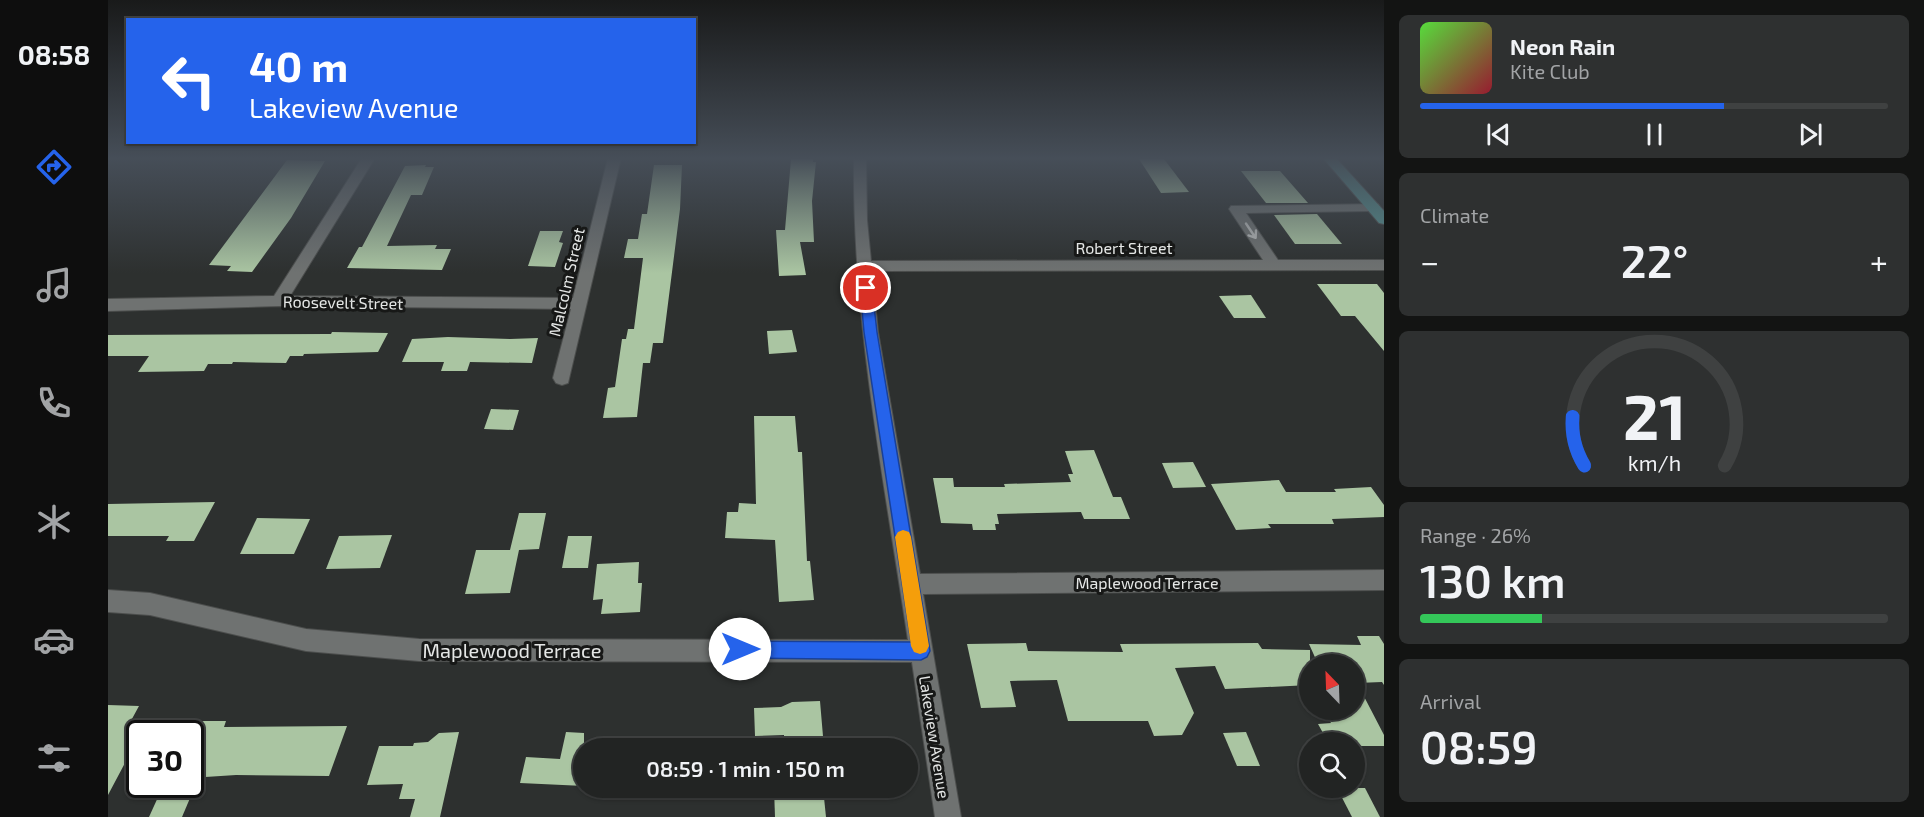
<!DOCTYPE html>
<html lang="en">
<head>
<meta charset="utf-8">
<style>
  :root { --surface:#222423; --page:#2e3030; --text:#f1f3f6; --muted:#a2a4a6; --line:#3f4141; --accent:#2563eb }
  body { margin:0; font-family:"Exo 2",sans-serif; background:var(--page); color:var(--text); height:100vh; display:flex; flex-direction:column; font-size:22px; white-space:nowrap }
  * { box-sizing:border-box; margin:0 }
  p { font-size:20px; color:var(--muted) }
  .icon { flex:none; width:33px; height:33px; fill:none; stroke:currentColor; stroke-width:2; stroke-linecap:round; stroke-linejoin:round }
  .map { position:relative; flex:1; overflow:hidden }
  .details { display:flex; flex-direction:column; gap:15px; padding:15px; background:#131413; width:540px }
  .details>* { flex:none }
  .banner { position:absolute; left:18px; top:18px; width:570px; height:126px; border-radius:0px; box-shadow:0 2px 4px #0004,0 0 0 2px var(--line); background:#2563eb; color:#fff; overflow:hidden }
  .needle { width:39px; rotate:337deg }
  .controls { position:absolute; left:1191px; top:654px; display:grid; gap:12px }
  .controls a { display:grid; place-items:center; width:66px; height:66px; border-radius:50%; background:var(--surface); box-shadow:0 2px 4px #0004,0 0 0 2px var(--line); font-size:30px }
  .speed { position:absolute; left:18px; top:720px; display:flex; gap:12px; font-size:30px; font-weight:700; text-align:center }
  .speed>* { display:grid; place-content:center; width:78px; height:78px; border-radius:50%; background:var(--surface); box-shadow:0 2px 4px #0004,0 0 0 2px var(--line); line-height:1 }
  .speed .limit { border:3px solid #111; border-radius:9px; background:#fff; color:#111 }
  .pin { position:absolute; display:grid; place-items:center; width:51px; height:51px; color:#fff; margin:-26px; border:3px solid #fff; border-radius:50%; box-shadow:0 2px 6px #0007 }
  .me { position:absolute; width:66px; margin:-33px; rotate:90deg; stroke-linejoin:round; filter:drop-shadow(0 0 4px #0008) }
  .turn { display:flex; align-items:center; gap:21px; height:126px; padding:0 24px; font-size:27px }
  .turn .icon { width:78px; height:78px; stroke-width:2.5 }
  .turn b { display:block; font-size:42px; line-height:51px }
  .big { font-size:45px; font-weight:600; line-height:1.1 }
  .details .widget { flex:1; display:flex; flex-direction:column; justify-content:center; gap:9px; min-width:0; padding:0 21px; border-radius:9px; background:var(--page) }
  .details .dial { align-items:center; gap:0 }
  .dial svg { height:156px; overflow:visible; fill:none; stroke:var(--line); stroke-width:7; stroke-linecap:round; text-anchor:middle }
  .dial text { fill:var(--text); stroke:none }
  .song { display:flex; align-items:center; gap:18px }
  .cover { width:72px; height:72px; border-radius:9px; background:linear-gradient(135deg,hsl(110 70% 55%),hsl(350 70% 35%)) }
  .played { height:6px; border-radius:3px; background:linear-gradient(90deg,var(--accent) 65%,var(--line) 65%) }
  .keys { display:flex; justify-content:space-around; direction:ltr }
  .heat { display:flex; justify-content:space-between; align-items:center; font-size:33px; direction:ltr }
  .charge { height:9px; border-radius:4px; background:linear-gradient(90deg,#34c759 26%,var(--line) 0) }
  .trip { position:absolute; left:465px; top:738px; width:345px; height:60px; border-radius:30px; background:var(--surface); box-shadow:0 2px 4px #0004,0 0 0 2px var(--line); font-weight:600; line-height:60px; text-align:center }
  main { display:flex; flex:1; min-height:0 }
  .tab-bar { display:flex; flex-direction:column; width:108px; justify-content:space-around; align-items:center; background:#0e0e0e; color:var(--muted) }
  .tab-bar .icon { width:42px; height:42px }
  .tab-bar .current { color:var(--accent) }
  .tab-bar b { font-size:27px; color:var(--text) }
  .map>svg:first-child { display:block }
  .building { fill:#aac5a2 }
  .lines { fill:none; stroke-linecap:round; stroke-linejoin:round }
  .minor-casing { stroke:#4c4e4d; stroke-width:2 }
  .major-casing { stroke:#4c4e4d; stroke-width:2 }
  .minor { fill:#6f7271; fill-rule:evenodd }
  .major { fill:#559291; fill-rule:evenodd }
  .oneway { stroke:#bcbebd }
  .route { fill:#2563eb; stroke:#184099; stroke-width:1.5 }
  .slow { fill:#f59e0b }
  .labels { text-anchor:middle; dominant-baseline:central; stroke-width:6; stroke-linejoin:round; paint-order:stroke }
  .street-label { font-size:16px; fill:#e5e7e6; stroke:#171817 }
  .near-street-label { font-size:20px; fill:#e5e7e6; stroke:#171817 }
</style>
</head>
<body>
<main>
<nav class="tab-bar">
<b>08:58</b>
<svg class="icon current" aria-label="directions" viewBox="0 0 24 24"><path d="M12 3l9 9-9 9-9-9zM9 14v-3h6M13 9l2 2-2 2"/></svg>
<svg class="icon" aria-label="music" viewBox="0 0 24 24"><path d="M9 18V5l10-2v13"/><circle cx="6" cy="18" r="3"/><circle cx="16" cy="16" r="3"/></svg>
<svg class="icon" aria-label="phone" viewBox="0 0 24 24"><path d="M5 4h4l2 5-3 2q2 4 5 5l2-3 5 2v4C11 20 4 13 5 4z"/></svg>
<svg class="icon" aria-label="climate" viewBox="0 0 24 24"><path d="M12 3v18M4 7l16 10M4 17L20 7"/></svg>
<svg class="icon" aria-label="car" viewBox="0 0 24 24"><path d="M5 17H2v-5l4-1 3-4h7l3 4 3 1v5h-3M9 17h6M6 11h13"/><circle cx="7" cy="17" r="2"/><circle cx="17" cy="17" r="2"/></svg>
<svg class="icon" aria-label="filters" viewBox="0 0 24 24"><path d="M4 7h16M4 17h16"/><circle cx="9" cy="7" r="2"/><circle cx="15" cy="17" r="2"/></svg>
</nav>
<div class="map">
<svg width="1276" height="817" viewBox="0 0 1276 817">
  <rect width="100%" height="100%" fill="#2d302f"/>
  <g class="building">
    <path d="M683 159H705V162H708L704 201 706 242H692L698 275 671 276 668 230H677Z"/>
    <path d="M1031 159H1056L1081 192 1053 193Z"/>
    <path d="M179 160 217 161 183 218 144 272 119 271 123 266 101 265Z"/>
    <path d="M318 165 317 167H326L314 195H303L279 246 329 245 327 249H343L334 270 239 268 251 247H254L297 166Z"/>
    <path d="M546 165H574L572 209 555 343H545L542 363H535L529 417 495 418 500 388 507 387 514 339H518L520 329H526L535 258H516L520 239H530L534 214H539Z"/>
    <path d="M1133 171H1172L1200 203H1158Z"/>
    <path d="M1209 214 1234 244H1187L1166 215Z"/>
    <path d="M432 231H455L451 242 455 243 447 267 420 266Z"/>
    <path d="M1209 284H1269L1276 293V351L1247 316H1233Z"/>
    <path d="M1143 295 1158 318H1126L1111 296Z"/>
    <path d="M684 330 689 352 661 354 659 331Z"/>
    <path d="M224 332 280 333 270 352 196 354 195 356H182L178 363 125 362 124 364H100L96 371 30 372 41 356H0V335L223 334Z"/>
    <path d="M340 337 402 339 430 338 424 363 362 362 359 371H333L336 362H294L304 339Z"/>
    <path d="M383 409 411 410 405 430 376 429Z"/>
    <path d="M646 416H687L690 452H694L699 561H702L706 600 671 602 667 540 617 538 619 512H630L631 503 648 504Z"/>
    <path d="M986 450 1005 497H1013L1022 519H976L973 512 889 514 891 524H887L888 530H865L864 524 833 523 825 478H845L846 487H897L896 484 963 482 960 474H965L957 451Z"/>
    <path d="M1085 462 1098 487 1065 488 1054 463Z"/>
    <path d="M1171 480 1178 492H1228L1226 489 1263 487 1276 505V517L1224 519 1226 524H1160L1163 528 1128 530 1103 484Z"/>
    <path d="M107 502 86 541H58L61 536H0V504Z"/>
    <path d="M411 513H438L431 549 411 550 402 593 357 594 368 550H402Z"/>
    <path d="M149 518 202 519 186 554H132Z"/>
    <path d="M284 535 272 568 218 569 231 536Z"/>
    <path d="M460 536H484L480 568H454Z"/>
    <path d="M531 562 530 583H534L532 612 493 614 495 599 485 600 489 564Z"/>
    <path d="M1249 636H1271L1276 644V685L1274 682 1249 683 1276 735V746H1246V742H1220L1210 724 1223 723 1216 710H1246V664H1210L1201 644 1253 645Z"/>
    <path d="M918 643 920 651 1015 652 1012 644 1150 643 1154 649 1202 650V685L1117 689 1107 666 1067 668 1086 713 1074 735 1046 736 1040 721H960L949 680 902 681 908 707 873 708 859 644Z"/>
    <path d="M712 701 716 748H676V735L647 736 646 708 673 707 684 702Z"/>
    <path d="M0 705 31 706 19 728 35 729 0 795Z"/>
    <path d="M82 721H118L116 727 239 726 221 776 128 775 82 778Z"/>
    <path d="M351 732 332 817H302L307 799H291L295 784 259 785 271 746H305L306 743 320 742 331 733Z"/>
    <path d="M458 732 476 733V786L412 783 418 757 452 759Z"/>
    <path d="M1138 732 1152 766H1129L1115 733Z"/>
    <path d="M56 784H88L74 817H41Z"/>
    <path d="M666 788H715L718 817H667Z"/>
    <path d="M1229 788H1257L1272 817H1244Z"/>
  </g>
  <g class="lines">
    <g class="minor-casing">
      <g id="minor">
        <path d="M254 158H267L182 296 465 298 500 158H513L460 383 454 385 448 383 445 378 463 309 171 306 0 311V299L166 296Z"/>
        <path d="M746 158H758L759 220 763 261 1155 260 1121 209 1123 206 1270 204 1272 207 1265 211 1138 213 1170 260H1276V270L764 271 770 332 812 574 1276 570V590L815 594 853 817H827L804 662 311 661 198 651 42 615 0 612V590L42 593 198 629 311 639 800 640C776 480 744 320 746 158Z"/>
      </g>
    </g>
    <g class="major-casing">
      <path id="major" d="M1215 158H1228L1276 211V224L1271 223Z"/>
    </g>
    <use href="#minor" class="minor"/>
    <use href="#major" class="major"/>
  </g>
  <defs><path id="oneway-shaft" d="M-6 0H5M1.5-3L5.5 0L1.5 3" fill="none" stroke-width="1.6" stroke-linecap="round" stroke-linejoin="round" transform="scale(1.5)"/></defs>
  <use class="oneway" href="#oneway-shaft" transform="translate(1143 231) rotate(56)"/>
  <linearGradient id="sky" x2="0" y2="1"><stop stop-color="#191a1a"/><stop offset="0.58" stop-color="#464e58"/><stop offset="1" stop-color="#464e58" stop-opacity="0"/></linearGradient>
  <rect width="1276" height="273" fill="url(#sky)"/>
  <path class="route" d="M758 284 764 288 769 332 822 651 819 657 813 660 632 658 626 655 624 649 626 643 632 641 803 642 756 332 752 288Z"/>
  <path class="slow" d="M795 530 801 532 803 537 821 646 818 652 812 654 806 652 803 646 787 537 790 532Z"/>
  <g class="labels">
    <g class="street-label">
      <text x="1016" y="247">Robert Street</text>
      <text transform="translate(458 282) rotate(-77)">Malcolm Street</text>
      <text transform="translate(235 302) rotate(1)">Roosevelt Street</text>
      <text x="1039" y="582">Maplewood Terrace</text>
      <text transform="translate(827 737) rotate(81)">Lakeview Avenue</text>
    </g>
    <g class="near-street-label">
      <text x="404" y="650">Maplewood Terrace</text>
    </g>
  </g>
</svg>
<div class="controls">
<a><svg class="needle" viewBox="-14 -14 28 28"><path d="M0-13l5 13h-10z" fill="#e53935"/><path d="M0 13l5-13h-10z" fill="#a2a4a6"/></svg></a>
<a><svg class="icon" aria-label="search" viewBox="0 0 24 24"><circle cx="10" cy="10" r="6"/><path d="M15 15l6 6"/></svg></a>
</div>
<div class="speed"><div class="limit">30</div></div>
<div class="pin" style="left:758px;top:288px;background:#d93025"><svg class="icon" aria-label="arrive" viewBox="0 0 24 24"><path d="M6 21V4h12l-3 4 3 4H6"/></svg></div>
<svg class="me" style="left:632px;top:649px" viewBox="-20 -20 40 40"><circle r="19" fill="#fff"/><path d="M0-13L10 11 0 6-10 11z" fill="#2563eb"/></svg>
<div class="trip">08:59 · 1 min · 150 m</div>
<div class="banner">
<div class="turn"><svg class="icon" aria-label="left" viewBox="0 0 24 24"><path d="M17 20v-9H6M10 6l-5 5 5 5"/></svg><div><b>40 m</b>Lakeview Avenue</div></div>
</div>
</div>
<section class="details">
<div class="widget">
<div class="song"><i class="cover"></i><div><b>Neon Rain</b><p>Kite Club</p></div></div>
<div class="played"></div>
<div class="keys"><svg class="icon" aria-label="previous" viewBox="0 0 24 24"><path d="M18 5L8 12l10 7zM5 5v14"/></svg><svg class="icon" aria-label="pause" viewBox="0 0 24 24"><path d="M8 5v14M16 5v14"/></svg><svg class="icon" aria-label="next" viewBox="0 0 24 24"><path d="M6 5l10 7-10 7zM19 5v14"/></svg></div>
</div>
<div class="widget"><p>Climate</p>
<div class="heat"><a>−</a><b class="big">22°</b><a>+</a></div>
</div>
<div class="widget dial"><svg viewBox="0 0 100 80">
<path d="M14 69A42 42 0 1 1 86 69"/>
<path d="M14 69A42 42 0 0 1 8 44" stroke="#2563eb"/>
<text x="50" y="56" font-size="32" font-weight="700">21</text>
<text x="50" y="72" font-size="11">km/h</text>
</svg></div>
<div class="widget"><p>Range · 26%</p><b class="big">130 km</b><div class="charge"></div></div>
<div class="widget"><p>Arrival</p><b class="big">08:59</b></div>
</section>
</main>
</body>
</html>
